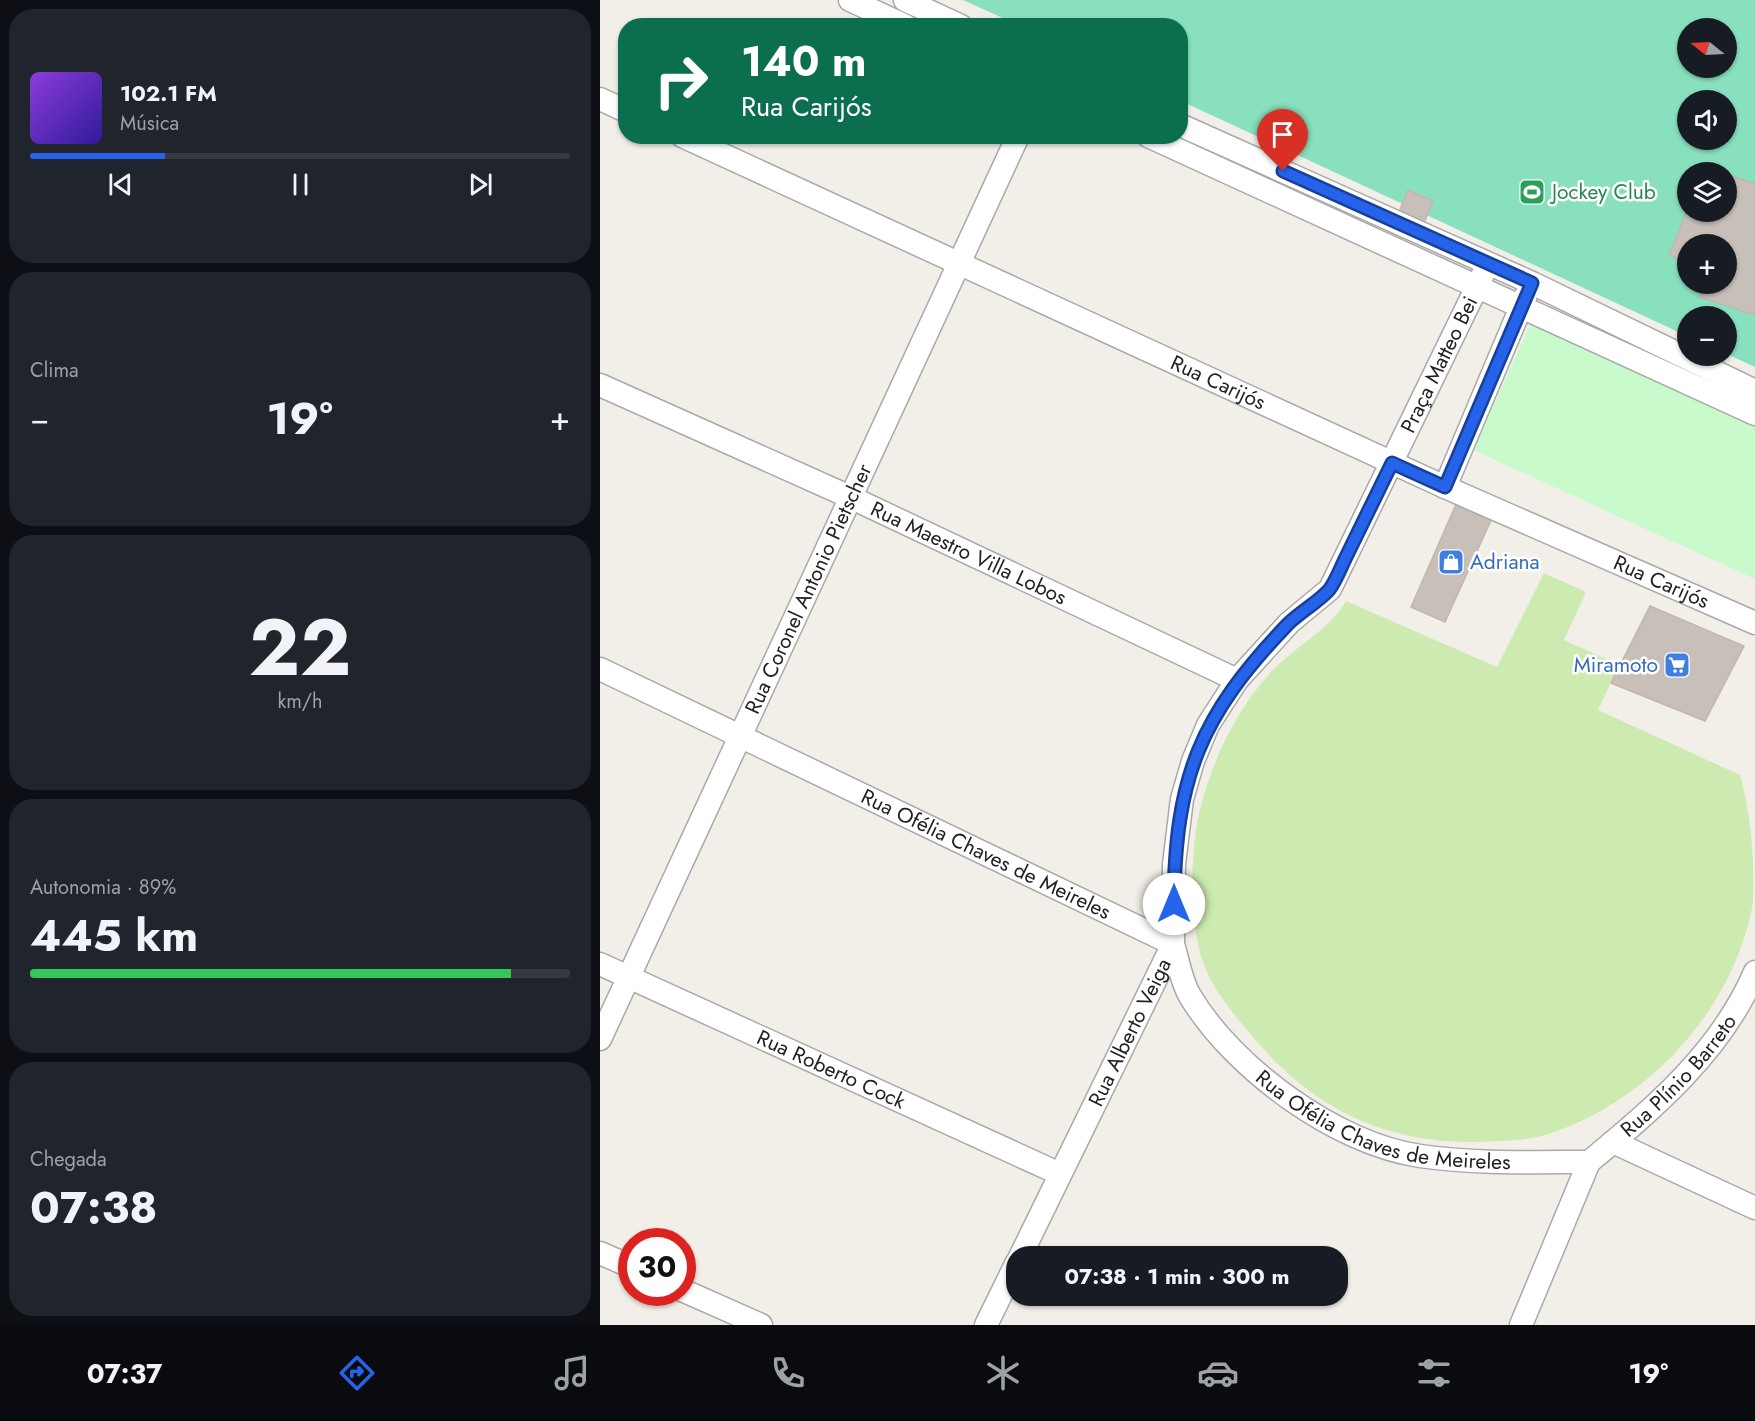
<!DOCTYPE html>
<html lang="pt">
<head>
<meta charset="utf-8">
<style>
  :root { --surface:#171b24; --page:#20242c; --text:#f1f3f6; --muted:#9ea1a6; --line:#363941; --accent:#2563eb }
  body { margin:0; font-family:Jost,sans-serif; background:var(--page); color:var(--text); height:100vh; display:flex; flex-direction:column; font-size:22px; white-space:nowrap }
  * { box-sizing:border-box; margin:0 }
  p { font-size:20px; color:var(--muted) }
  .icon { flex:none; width:33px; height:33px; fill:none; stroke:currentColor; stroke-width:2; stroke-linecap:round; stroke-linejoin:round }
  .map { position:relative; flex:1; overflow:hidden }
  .drawer { display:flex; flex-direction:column; gap:9px; padding:9px; background:#0d0f14; width:600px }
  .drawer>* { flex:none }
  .banner { position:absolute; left:18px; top:18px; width:570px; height:126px; border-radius:24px; box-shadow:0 2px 4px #0004; background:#0b6e4f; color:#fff; overflow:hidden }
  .needle { width:39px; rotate:288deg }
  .buttons { position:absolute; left:1077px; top:18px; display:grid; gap:12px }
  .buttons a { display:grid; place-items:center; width:60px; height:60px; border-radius:50%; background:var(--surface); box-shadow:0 2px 4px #0004; font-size:30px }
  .speed { position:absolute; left:18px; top:1228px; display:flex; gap:12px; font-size:30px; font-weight:700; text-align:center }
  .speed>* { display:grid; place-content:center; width:78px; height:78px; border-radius:50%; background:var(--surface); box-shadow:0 2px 4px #0004; line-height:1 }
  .speed .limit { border:9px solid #d22; background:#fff; color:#111 }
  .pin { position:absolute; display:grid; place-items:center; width:51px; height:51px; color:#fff; margin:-62px -26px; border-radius:50% 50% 50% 0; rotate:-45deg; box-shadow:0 0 6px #0007 }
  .pin .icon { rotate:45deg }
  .me { position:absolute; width:66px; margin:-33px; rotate:0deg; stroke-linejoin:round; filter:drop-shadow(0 0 4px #0008) }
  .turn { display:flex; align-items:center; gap:21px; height:126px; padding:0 24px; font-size:27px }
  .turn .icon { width:78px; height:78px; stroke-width:2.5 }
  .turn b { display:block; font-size:42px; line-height:51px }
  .big { font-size:45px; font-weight:700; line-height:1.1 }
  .drawer .widget { flex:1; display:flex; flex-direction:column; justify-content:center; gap:9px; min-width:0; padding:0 21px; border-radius:24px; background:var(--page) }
  .drawer .dial { align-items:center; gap:0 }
  .dial b { font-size:78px; line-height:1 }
  .song { display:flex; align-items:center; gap:18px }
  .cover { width:72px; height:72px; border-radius:9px; background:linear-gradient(135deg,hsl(270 70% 55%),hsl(250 70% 35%)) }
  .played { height:6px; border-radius:3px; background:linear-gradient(90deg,var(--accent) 25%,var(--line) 25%) }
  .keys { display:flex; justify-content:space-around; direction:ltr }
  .heat { display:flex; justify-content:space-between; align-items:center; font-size:33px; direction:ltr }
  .charge { height:9px; border-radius:4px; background:linear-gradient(90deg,#34c759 89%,var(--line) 0) }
  .trip { position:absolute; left:406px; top:1246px; width:342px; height:60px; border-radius:24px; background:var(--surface); box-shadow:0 2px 4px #0004; font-weight:700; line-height:60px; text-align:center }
  .tabs { display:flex; height:96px; justify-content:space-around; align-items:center; background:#090b0e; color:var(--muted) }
  .tabs .icon { width:42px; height:42px }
  .tabs .active { color:var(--accent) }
  .tabs b { font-size:27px; color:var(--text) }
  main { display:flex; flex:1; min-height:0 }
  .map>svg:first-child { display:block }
  .grass { fill:#cdebb0 }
  .park { fill:#c8facc }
  .pitch { fill:#88e0be; fill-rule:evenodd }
  .building { fill:#c7bfb8; stroke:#c4b6ab; stroke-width:1.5 }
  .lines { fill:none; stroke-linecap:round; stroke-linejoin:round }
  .minor-casing { stroke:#a9a9a9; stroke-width:25 }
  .minor { stroke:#fff; stroke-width:22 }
  .route-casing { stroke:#184099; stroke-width:15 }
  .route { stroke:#2563eb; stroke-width:10 }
  .labels { text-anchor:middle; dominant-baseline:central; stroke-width:5; stroke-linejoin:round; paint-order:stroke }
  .leisure-label { font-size:21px; fill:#27864d; stroke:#fff; text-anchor:start }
  .street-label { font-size:21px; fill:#222; stroke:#fff }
  .shop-label { font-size:21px; fill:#366cbe; stroke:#fff; text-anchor:start }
</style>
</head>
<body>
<main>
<section class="drawer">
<div class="widget">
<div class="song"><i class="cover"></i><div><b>102.1 FM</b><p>Música</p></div></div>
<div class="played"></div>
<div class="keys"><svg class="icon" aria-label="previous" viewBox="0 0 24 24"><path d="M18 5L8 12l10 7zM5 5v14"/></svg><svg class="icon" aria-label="pause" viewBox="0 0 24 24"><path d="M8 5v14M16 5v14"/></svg><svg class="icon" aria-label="next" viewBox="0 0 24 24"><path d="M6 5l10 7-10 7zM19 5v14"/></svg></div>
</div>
<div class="widget"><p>Clima</p>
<div class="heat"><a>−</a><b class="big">19°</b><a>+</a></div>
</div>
<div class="widget dial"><b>22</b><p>km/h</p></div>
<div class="widget"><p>Autonomia · 89%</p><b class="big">445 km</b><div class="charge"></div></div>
<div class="widget"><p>Chegada</p><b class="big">07:38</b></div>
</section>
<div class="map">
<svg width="1155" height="1325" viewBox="0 0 1155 1325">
  <rect width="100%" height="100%" fill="#f2efe9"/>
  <path class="grass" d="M944 573 986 592 964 640 1019 665 998 710 1140 775C1151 813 1155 864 1153 903 1134 1008 1051 1100 949 1134 928 1141 900 1141 879 1142 785 1144 713 1109 653 1037 634 1015 613 990 603 962 589 923 590 855 599 814 611 762 638 705 676 667 698 645 730 629 746 601L897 667Z"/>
  <path class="park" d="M931 323 1155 425V579L873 450Z"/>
  <path class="pitch" d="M363 0H1155V367L1127 354 1126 316H1088L1087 336 581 101 580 26 418 25ZM1088 28H1126V68H1088ZM1088 100H1126V140H1088ZM1088 172H1126V212H1088ZM1088 244H1126V284H1088Z"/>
  <g class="building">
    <path d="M1104 167 1122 172H1102Z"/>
    <path d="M1126 174 1155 184V315L1100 297 1102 284H1126V244H1088V262L1069 255 1088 209V212H1126Z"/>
    <path d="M808 190 833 201 824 223 799 212Z"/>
    <path d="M857 502 892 518 845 622 811 607Z"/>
    <path d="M1050 606 1144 646 1105 721 1011 683Z"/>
  </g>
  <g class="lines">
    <g class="minor-casing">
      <g id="minor">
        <path d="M250 0 306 26"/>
        <path d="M305 0 361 26"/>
        <path d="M0 99 26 111"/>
        <path d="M580 125 932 283 1155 391"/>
        <path id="s1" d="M82 136 845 487 1155 623"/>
        <path d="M548 136 1155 414"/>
        <path id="s2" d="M0 385 250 497 637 680"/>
        <path d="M845 487 926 295"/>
        <path id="s3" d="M0 669 573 944C578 960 581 981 590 996 633 1068 736 1144 820 1156 876 1164 933 1162 989 1162 1054 1108 1121 1052 1155 972"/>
        <path id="s4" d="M0 964 460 1174"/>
        <path id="s5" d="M0 1039 418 136"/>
        <path d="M1013 1142 1155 1208"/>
        <path d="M0 1253 32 1267"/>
        <path id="s6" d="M420 1257 573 944 574 864 582 799 593 761 608 725 637 680 689 623 730 589 888 264"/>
        <path d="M82 1290 161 1325"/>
        <path d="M386 1325 417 1262"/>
        <path d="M921 1325 989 1162"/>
      </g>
    </g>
    <use href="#minor" class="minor"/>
  </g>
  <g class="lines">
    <g class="route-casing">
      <path id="route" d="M574 904C575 777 600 716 687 625 700 612 717 603 729 590 736 581 741 567 746 557 761 526 777 494 792 463L845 487 932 283 683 171"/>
    </g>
    <use href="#route" class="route"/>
  </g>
  <defs>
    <g id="stadium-square" transform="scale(1.35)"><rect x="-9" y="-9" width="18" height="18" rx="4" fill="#2e9e5b" stroke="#fff"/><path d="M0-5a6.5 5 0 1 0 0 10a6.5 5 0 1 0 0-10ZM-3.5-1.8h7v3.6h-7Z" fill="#fff"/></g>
    <g id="shop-square" transform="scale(1.35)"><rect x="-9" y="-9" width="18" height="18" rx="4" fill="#3f7fe0" stroke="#fff"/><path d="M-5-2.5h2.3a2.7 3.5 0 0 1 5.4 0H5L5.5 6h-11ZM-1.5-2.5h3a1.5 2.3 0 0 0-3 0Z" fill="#fff"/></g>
    <g id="supermarket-square" transform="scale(1.35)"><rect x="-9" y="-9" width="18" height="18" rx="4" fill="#3f7fe0" stroke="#fff"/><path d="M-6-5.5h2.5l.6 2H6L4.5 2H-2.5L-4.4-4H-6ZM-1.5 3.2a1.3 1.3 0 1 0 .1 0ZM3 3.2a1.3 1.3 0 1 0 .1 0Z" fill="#fff"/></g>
  </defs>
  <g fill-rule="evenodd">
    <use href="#stadium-square" x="932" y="192"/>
    <use href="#shop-square" x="851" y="562"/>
    <use href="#supermarket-square" x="1077" y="665"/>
  </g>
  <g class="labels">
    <g class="leisure-label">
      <text x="952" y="192">Jockey Club</text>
    </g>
    <g class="street-label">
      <text stroke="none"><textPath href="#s6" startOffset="1006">Praça Matteo Bei</textPath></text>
      <text stroke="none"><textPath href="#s1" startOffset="590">Rua Carijós</textPath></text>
      <text stroke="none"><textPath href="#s2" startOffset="405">Rua Maestro Villa Lobos</textPath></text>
      <text stroke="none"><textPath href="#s1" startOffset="1076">Rua Carijós</textPath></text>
      <text stroke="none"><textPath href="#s5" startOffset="496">Rua Coronel Antonio Pietscher</textPath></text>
      <text stroke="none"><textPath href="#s3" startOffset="428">Rua Ofélia Chaves de Meireles</textPath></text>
      <text stroke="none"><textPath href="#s6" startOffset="250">Rua Alberto Veiga</textPath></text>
      <text stroke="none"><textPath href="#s4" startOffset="254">Rua Roberto Cock</textPath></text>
      <text stroke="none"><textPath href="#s3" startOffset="1272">Rua Plínio Barreto</textPath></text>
      <text stroke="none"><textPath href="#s3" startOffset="932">Rua Ofélia Chaves de Meireles</textPath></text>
    </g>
    <g class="shop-label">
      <text x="870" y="562">Adriana</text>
      <text x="1058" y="665" text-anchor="end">Miramoto</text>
    </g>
  </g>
</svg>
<div class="buttons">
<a><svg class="needle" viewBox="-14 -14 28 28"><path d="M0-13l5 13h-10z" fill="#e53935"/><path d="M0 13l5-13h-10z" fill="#9ea1a6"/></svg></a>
<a><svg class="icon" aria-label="sound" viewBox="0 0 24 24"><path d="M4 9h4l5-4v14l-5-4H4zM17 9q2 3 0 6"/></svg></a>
<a><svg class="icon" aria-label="layers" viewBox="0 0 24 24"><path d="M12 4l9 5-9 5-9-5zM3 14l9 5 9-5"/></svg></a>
<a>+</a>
<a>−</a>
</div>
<div class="speed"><div class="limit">30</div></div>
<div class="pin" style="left:683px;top:171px;background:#d93025"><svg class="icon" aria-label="arrive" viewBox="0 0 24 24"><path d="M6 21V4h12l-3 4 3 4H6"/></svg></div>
<svg class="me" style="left:574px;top:904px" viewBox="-20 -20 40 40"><circle r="19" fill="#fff"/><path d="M0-13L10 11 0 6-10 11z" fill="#2563eb"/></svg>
<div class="trip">07:38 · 1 min · 300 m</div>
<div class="banner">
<div class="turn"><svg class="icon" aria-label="right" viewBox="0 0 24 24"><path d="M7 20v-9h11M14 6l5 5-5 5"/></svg><div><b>140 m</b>Rua Carijós</div></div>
</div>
</div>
</main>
<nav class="tabs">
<b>07:37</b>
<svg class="icon active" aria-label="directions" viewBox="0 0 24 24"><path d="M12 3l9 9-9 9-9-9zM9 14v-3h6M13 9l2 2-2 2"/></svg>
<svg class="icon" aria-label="music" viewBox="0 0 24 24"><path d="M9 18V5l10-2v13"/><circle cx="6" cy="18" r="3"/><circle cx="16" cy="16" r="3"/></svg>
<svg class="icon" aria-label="phone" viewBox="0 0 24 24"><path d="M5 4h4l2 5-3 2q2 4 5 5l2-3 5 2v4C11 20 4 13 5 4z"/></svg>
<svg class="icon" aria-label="climate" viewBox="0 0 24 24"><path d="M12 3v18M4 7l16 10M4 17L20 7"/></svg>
<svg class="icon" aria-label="car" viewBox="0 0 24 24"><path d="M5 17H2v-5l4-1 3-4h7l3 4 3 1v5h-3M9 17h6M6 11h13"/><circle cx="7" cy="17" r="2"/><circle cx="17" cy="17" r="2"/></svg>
<svg class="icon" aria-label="filters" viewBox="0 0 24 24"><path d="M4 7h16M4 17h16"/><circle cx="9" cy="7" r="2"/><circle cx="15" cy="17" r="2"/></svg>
<b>19°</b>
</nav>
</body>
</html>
